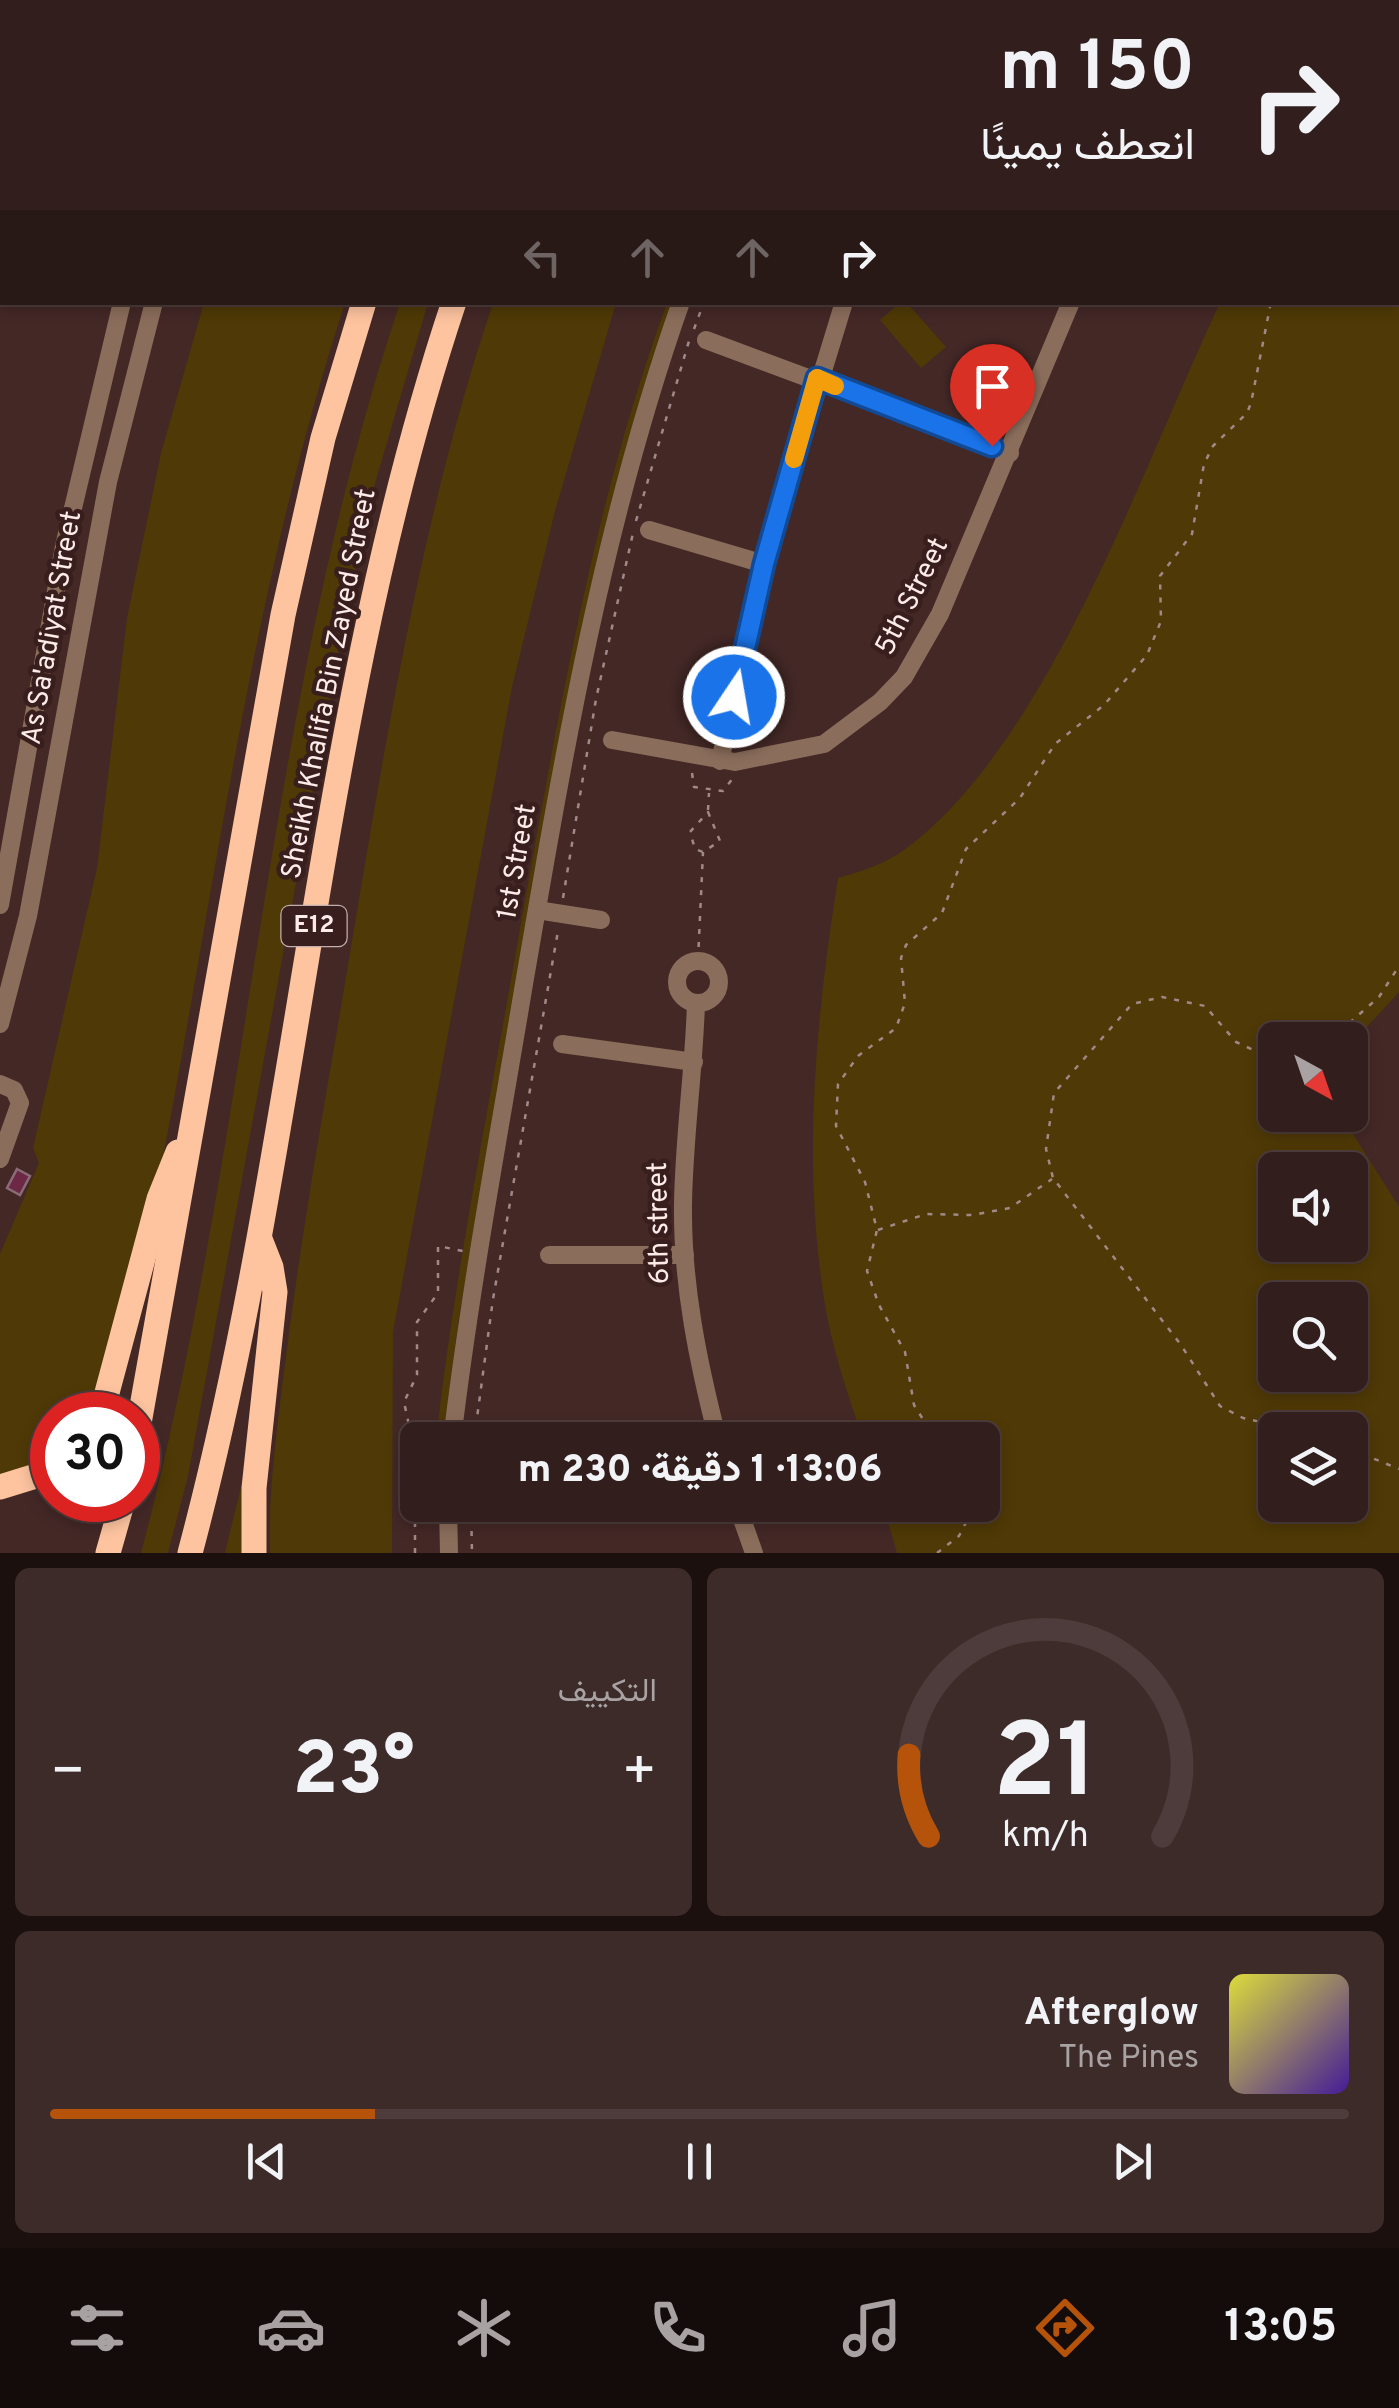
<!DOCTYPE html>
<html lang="ar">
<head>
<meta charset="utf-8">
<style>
  :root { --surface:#321e1c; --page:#3d2b29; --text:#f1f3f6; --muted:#a8a2a3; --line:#4d3c3b; --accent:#b45309 }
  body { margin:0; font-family:Overpass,Vazirmatn,sans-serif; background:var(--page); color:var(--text); direction:rtl; height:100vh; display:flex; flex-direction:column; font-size:38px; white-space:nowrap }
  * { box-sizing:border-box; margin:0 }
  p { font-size:32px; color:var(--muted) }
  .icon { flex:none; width:55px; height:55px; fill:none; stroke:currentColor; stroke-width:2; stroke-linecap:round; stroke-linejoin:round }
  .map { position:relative; height:1553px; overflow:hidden; direction:ltr }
  .drawer { display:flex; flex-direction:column; gap:15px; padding:15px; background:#1c100f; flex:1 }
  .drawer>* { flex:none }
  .banner { position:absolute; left:0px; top:0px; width:1400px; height:305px; box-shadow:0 5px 15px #0003,0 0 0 2px var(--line); direction:rtl; background:#321e1c; color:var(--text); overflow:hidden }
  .needle { width:65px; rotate:140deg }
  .buttons { position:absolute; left:1258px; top:1022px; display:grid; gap:20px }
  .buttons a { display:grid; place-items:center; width:110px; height:110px; border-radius:15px; background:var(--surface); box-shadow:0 5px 15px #0003,0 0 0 2px var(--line); font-size:50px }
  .speed { position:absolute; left:30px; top:1392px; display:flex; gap:20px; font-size:50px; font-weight:700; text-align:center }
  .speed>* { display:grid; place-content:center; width:130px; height:130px; border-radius:50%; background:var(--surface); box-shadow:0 5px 15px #0003,0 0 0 2px var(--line); line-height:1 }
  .speed .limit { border:15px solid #d22; background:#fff; color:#111 }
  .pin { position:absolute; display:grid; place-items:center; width:85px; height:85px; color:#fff; margin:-102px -42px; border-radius:50% 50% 50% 0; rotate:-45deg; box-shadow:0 0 10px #0007 }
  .pin .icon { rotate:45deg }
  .me { position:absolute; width:110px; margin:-55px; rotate:12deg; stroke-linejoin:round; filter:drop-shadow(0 0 8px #0008) }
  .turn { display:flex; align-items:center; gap:35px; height:210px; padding:0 40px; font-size:45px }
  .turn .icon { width:130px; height:130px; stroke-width:2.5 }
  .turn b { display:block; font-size:70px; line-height:85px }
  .lanes { display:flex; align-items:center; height:95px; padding:0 40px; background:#0003; justify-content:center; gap:50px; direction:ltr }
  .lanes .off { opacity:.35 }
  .big { font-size:75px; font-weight:800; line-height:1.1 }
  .drawer .card { flex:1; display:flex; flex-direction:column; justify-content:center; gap:15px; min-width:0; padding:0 35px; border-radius:15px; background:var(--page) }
  .drawer .dial { align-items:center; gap:0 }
  .dial svg { height:260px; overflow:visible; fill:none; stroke:var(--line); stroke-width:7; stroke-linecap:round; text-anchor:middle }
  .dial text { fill:var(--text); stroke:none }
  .song { display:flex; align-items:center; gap:30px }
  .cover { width:120px; height:120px; border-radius:15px; background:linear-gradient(135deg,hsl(60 70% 55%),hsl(260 70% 35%)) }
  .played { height:10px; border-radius:5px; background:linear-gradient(90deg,var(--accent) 25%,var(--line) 25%) }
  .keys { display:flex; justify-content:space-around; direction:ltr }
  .heat { display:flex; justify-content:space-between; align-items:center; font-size:55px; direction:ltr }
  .drawer .tiles { flex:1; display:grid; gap:15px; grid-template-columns:1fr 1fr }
  .card:last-child { grid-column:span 2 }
  .trip { position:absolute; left:400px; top:1422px; width:600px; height:100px; border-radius:15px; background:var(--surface); box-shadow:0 5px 15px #0003,0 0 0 2px var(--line); font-weight:800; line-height:100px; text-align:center; direction:rtl }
  .menu { display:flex; height:160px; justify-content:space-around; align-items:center; background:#140c0b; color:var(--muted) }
  .menu .icon { width:70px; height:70px }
  .menu .active { color:var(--accent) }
  .menu b { font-size:45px; color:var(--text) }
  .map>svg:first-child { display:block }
  .green { fill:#4f3906; fill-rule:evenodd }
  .building { fill:#6d2845; stroke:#8b6c76; stroke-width:2.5 }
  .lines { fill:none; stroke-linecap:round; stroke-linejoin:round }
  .path { stroke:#a08987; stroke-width:2.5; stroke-dasharray:5 8; stroke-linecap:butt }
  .minor { stroke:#8b6d5b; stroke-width:18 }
  .highway { stroke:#fec4a0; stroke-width:25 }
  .route-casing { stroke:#114b97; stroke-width:25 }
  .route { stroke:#1a73e8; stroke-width:18 }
  .slow { stroke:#f59e0b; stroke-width:18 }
  .labels { text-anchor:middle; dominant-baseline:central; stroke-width:9; stroke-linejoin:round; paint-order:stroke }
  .shield { fill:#381e1c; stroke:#c2aeac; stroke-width:2.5 }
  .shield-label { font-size:25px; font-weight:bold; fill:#fdebe9 }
  .street-label { font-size:28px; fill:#fdebe9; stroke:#381e1c }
</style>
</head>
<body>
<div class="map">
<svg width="1399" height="1553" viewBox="0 0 1399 1553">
  <rect width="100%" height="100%" fill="#432826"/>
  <g class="green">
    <path d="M1372 0H1399V992L1350 1045V1040H1275V1115H1341L1399 1207V1553H897L883 1505H982V1440H863C848 1394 831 1346 824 1299 802 1158 816 1017 838 878 863 871 888 863 908 847 1050 740 1144 463 1220 303L1398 302V2ZM1275 1170H1350V1245H1275ZM1275 1300H1350V1375H1275ZM1275 1430H1350V1505H1275Z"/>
    <path d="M901 302 907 303 946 347 921 368 880 320Z"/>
    <path d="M204 303H345C249 596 214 902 154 1204 140 1275 115 1345 95 1415H52V1466L0 1482V1254L39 1163 33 1148 97 868 127 618 161 453Z"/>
    <path d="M400 303H428L371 497 338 652 188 1476 168 1553H141C250 1142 264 708 400 303Z"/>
    <path d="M493 303H616L555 511 512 687 393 1332 392 1553H270C268 1495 276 1437 283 1379 296 1274 313 1170 331 1065 375 812 411 546 493 303Z"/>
    <path d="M667 303H675L603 534 576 656 459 1317 443 1440H436C455 1270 490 1102 519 934 558 719 592 508 667 303Z"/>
    <path d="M241 1487 242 1553H225Z"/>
  </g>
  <path class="building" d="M17 1169 30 1176 20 1195 7 1188Z"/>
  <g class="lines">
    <g class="path">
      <path d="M840 2 842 0"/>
      <path d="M1398 15 1399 13"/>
      <path d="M694 329 704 302"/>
      <path d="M636 521 689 341"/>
      <path d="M692 773 694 787 723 791 733 778"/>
      <path d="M708 810 709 793"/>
      <path d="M708 812 720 841 703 852 695 849 690 832Z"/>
      <path d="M563 898 596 699 633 533"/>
      <path d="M698 960 703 852"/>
      <path d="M1330 1040 1379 997 1399 966"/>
      <path d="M1275 1060 1236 1042 1205 1006 1162 997 1132 1004 1054 1093 1046 1149 1053 1178 1181 1345 1220 1406 1243 1418 1296 1430"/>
      <path d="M878 1230 926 1214 972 1215 1010 1208 1052 1179"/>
      <path d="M474 1440 493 1299 558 931"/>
      <path d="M936 1440 914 1405 905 1352 879 1305 867 1271 877 1230 865 1182 836 1126 838 1084 858 1056 896 1028 905 1003 901 958 906 945 942 913 966 849 1020 798 1055 744 1104 705 1147 655 1161 621 1160 576 1192 534 1204 464 1213 446 1247 413 1251 403 1271 302"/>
      <path d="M1350 1449 1399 1469"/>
      <path d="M471 1505 472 1553"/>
      <path d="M415 1553V1453L404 1402 417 1375V1322L438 1293V1246L463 1251"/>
      <path d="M937 1553 959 1536 975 1505"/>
    </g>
    <g class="minor">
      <path d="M229 2 230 0"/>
      <path d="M261 2 262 0"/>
      <path d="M817 2 818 0"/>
      <path d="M986 2 987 0"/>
      <path d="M1226 2 1228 0"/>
      <path d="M706 340 1010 453"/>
      <path d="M649 530 764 564"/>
      <path d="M612 740 735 762 824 744 880 702 904 677 940 614 1071 302"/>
      <path d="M720 761 764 564 844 302"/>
      <path d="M0 905 64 546 122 302"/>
      <path d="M537 910 601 920"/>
      <circle cx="698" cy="982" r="21"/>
      <path d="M696 1003C694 1070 684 1137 683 1204 682 1285 698 1362 718 1440"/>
      <path d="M0 1024 28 916 108 482 154 302"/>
      <path d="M562 1044 694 1062"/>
      <path d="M0 1084 14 1090 20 1103 0 1159"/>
      <path d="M549 1255H685"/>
      <path d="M452 1440C470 1289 498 1140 523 990 563 757 602 526 681 302"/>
      <path d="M448 1505 449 1553"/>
      <path d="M737 1505 754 1553"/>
    </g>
    <g class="highway">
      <path d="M482 2 483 0"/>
      <path d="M577 2 578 0"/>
      <path d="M101 1415 159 1199 178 1152"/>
      <path d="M138 1429 283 615 323 438 364 302"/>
      <path d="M0 1487 52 1471"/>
      <path d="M108 1553 123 1500"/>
      <path d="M190 1553C300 1141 318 708 454 302"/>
      <path d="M254 1553V1488L275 1292 271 1267 260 1239"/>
    </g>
  </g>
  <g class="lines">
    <g class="route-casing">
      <path id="route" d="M734 697 764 564 817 378 992 446"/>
    </g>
    <use href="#route" class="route"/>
    <path class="slow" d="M794 459 817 378 835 386"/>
  </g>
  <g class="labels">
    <rect class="shield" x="281.5" y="906" width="65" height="40" rx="8"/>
    <g class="shield-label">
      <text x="314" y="926">E12</text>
    </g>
    <g class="street-label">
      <text transform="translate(913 597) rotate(-63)">5th Street</text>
      <text transform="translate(53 628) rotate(-80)">As Sa'adiyat Street</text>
      <text transform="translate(330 684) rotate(-79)">Sheikh Khalifa Bin Zayed Street</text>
      <text transform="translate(518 862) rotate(-80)">1st Street</text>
      <text transform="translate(660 1223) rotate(-91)">6th street</text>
    </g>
  </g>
</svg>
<div class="buttons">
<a><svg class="needle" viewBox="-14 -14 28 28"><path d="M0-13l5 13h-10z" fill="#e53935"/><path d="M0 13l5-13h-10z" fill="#a8a2a3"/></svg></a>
<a><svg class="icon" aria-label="sound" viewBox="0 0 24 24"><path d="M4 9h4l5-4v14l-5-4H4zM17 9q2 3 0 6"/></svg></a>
<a><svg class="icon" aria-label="search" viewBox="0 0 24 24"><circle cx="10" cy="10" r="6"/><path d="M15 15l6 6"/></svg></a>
<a><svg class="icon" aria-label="layers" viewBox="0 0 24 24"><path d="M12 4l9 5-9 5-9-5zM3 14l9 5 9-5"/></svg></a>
</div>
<div class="speed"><div class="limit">30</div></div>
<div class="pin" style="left:992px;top:446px;background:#d93025"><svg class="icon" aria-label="arrive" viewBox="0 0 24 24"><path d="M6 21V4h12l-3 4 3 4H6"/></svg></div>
<svg class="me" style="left:734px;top:697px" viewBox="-20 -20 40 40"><circle r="17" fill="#1a73e8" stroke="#fff" stroke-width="3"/><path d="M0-11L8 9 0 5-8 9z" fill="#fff"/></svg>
<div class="trip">13:06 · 1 دقيقة · 230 m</div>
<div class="banner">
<div class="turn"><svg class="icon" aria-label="right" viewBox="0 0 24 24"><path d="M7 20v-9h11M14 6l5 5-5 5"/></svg><div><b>150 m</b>انعطف يمينًا</div></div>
<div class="lanes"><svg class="icon off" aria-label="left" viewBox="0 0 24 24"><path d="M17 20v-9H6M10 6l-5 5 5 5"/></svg><svg class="icon off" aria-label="ahead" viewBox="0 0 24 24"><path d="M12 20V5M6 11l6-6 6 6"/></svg><svg class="icon off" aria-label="ahead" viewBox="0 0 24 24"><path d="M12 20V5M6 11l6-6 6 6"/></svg><svg class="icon" aria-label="right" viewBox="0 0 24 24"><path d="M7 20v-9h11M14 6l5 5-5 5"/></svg></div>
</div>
</div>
<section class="drawer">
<div class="tiles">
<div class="card dial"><svg viewBox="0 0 100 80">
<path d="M14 69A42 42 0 1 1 86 69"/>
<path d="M14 69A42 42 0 0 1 8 44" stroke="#b45309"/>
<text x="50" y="56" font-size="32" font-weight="700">21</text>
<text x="50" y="72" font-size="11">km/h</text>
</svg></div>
<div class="card"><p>التكييف</p>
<div class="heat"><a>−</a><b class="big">23°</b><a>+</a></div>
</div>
<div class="card">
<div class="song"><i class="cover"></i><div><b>Afterglow</b><p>The Pines</p></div></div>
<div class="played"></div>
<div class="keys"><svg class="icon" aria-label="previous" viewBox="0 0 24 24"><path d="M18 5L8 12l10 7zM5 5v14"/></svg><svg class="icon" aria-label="pause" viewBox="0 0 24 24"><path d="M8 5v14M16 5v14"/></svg><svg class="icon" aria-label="next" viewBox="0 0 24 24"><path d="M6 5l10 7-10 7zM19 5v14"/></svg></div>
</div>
</div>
</section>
<nav class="menu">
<b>13:05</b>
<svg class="icon active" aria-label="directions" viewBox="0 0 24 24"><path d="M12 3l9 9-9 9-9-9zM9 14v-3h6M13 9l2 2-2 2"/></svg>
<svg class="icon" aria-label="music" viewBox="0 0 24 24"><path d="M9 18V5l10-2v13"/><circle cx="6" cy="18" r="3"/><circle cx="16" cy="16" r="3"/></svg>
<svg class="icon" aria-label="phone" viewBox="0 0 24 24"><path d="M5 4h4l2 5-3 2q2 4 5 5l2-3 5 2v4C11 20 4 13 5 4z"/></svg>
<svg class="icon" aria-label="climate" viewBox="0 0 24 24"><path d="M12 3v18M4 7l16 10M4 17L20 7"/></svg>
<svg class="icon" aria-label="car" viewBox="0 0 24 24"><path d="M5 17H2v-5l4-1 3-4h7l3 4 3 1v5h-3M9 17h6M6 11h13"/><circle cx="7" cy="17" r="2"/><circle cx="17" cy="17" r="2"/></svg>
<svg class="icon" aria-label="filters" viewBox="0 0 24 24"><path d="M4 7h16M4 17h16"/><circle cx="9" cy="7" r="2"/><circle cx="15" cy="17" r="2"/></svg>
</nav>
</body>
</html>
